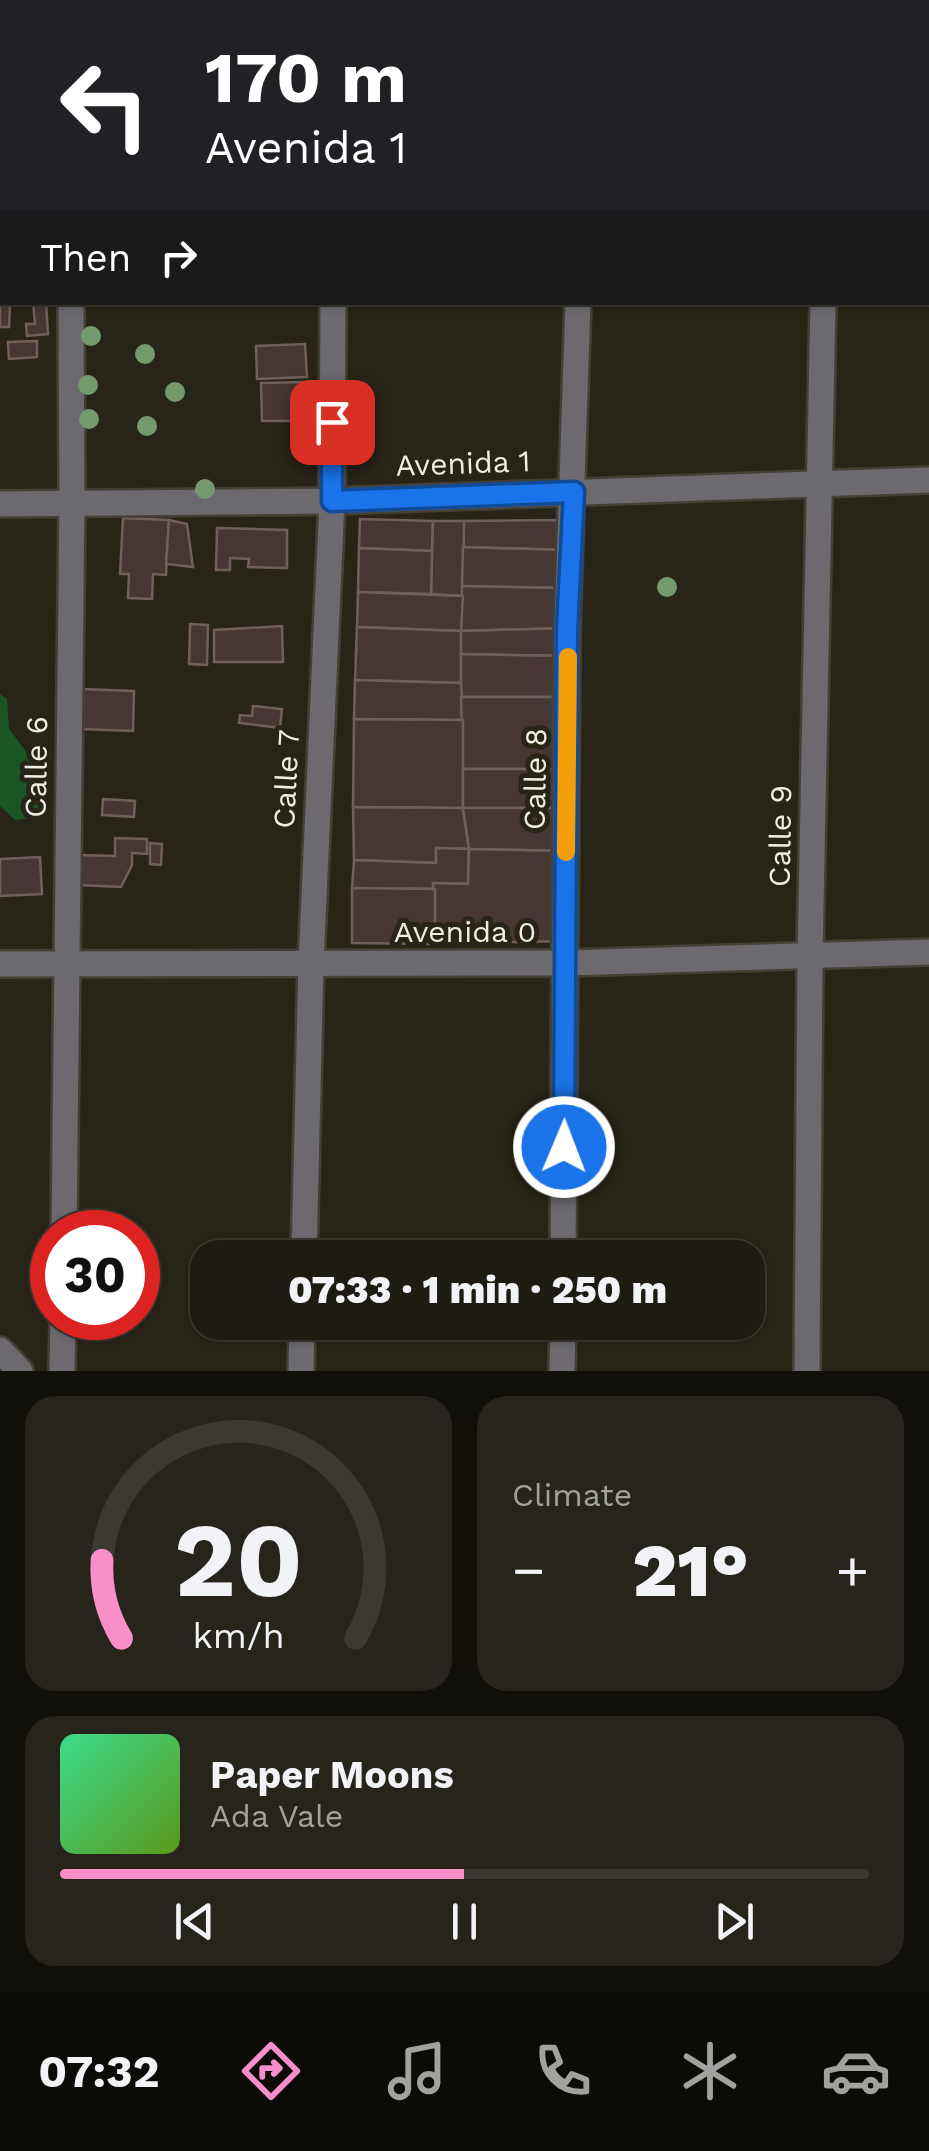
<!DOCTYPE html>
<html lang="en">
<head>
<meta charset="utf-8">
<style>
  :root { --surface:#1e1b12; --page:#26241b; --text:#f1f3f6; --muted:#a1a19f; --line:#3c3932; --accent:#f98fc8 }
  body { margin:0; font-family:"Work Sans",sans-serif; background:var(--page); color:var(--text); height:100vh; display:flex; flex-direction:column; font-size:38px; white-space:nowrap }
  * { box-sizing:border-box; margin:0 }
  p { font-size:32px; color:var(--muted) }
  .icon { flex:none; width:55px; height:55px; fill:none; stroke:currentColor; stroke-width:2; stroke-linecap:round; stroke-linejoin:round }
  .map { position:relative; height:1371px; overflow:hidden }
  .side { display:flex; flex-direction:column; gap:25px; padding:25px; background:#100f0a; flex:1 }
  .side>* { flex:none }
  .banner { position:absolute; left:0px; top:0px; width:930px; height:305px; box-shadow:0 2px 8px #0004,0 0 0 2px var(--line); background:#202124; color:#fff; overflow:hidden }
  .speed { position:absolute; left:30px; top:1210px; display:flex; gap:20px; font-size:50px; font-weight:700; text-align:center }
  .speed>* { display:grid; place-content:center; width:130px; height:130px; border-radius:50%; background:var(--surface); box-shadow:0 2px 8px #0004,0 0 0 2px var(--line); line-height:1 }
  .speed .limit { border:15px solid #d22; background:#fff; color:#111 }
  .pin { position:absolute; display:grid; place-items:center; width:85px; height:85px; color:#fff; margin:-42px; border-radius:20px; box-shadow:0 5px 15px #0006 }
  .me { position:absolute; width:110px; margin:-55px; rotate:1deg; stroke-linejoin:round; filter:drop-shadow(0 0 8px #0008) }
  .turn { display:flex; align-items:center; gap:35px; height:210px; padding:0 40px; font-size:45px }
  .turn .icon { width:130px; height:130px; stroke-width:2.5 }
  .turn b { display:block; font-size:70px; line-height:85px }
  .then { display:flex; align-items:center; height:95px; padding:0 40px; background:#0003; gap:20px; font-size:38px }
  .big { font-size:75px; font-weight:800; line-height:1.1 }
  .side .card { flex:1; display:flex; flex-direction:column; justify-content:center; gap:15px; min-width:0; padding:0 35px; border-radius:30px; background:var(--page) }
  .side .dial { align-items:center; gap:0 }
  .dial svg { height:260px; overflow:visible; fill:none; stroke:var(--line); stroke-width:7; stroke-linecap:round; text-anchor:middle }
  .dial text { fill:var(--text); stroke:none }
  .song { display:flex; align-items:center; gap:30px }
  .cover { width:120px; height:120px; border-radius:15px; background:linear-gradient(135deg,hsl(150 70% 55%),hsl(90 70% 35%)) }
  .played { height:10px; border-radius:5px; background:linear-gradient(90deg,var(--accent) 50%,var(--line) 50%) }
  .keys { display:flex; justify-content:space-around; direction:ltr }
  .heat { display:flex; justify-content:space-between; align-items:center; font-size:55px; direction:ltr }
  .side .tiles { flex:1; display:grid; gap:25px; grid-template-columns:1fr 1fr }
  .card:last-child { grid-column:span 2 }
  .trip { position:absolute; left:190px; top:1240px; width:575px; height:100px; border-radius:30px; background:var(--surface); box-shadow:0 2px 8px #0004,0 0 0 2px var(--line); font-weight:800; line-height:100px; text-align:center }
  .tabs { display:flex; height:160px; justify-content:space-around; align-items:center; background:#0c0b07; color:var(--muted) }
  .tabs .icon { width:70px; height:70px }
  .tabs .active { color:var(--accent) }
  .tabs b { font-size:45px; color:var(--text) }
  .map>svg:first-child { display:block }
  .green { fill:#1a5623 }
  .building { fill:#463734; stroke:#70605c; stroke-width:2.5 }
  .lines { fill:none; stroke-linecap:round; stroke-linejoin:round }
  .minor-casing { stroke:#444035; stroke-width:30 }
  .minor { stroke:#6c6a6f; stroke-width:25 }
  .tree { fill:#729a6d }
  .route-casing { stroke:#114b97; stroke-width:25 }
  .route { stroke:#1a73e8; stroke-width:18 }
  .slow { stroke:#f59e0b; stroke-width:18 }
  .labels { text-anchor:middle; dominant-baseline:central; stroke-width:10; stroke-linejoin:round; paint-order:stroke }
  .street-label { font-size:30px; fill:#efede5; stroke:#282418 }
</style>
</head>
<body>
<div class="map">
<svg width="929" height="1371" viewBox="0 0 929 1371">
  <rect width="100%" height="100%" fill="#282418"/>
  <path class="green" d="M0 694 7 699 9 729 37 766 39 817 15 820 0 806Z"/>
  <g class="building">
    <path d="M33 302H46L48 334 27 336 26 324H35Z"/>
    <path d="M0 306H10L9 327H0Z"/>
    <path d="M37 341V357L9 359 8 342Z"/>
    <path d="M305 344 307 377 257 379 256 346Z"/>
    <path d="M306 382 307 421H262L261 383Z"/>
    <path d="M123 518 169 520 166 575 153 574 152 599 128 598 129 574H120Z"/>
    <path d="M360 519 433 521 432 551 359 548Z"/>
    <path d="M169 520 187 524 193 567 166 564Z"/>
    <path d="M565 520V550L463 547 464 521Z"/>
    <path d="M433 521H464L463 596 431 594Z"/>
    <path d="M217 528 287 530V568L248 567 249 559 230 558V570H216Z"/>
    <path d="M463 547 565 550 564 588 462 586Z"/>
    <path d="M359 548 432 551 431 594 358 592Z"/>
    <path d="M462 586 564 588 565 628 461 631Z"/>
    <path d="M358 592 463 596 461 631 357 627Z"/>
    <path d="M190 624 208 625 207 665 189 664Z"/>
    <path d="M282 626 283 662H214V630Z"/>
    <path d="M357 627 461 631V683L355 680Z"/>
    <path d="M565 628 566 656 461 654V631Z"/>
    <path d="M461 654 566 656 564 697H461Z"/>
    <path d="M355 680 461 683 463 720 354 719Z"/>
    <path d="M82 689 134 691 133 731 81 729Z"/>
    <path d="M461 697H564V769H463Z"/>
    <path d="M253 706 282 709 280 728 239 723 240 715 252 716Z"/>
    <path d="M354 719 463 720V808L353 807Z"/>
    <path d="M463 769H564L563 808H463Z"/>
    <path d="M103 799 135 801 134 817 102 815Z"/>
    <path d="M353 807 463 808 469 849 436 848V863L354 860Z"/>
    <path d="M463 808H563V851L469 849Z"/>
    <path d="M115 838 147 839V854L132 853V865L121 887 79 885 80 855 115 856Z"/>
    <path d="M150 843 162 844 161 865 150 864Z"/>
    <path d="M436 848 469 849 468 884 433 883 435 889 352 888 354 860 436 863Z"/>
    <path d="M469 849 563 851 564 941 435 944 433 883 468 884Z"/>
    <path d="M40 857 42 894 0 896V859Z"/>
    <path d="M352 888 435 889V944L352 943Z"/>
  </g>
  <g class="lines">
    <g class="minor-casing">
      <g id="minor">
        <path d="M333 0V2"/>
        <path d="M69 2V0"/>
        <path d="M585 2V0"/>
        <path d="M830 2V0"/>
        <path d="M928 65H929"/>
        <path d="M0 82H2"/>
        <path d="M0 504 332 501 929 480"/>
        <path d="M0 964 567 963 929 952"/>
        <path d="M64 1232 72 502 71 302"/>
        <path d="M304 1258 311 963 332 501 333 302"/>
        <path d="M563 1258 567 629 578 302"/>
        <path d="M0 1350 20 1371"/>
        <path d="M62 1371 63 1318"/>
        <path d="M301 1371 302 1322"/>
        <path d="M562 1371 563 1322"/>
        <path d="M807 1371 810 956 823 302"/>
      </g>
    </g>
    <use href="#minor" class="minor"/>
  </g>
  <g class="tree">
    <circle cx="91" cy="336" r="10"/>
    <circle cx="145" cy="354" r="10"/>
    <circle cx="88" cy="385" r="10"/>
    <circle cx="175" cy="392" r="10"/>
    <circle cx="89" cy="419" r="10"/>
    <circle cx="147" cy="426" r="10"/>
    <circle cx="205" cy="489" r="10"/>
    <circle cx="667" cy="587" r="10"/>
  </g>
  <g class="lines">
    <g class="route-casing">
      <path id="route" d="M332 422V501L574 492 567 629 564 1147"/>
    </g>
    <use href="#route" class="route"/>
    <path class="slow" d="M566 852 568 657"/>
  </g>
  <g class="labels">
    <g class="street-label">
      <text transform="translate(463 463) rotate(-2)">Avenida 1</text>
      <text transform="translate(36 767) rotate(-89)">Calle 6</text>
      <text transform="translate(286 779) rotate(-87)">Calle 7</text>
      <text transform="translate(535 779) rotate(-89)">Calle 8</text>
      <text transform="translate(780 836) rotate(-89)">Calle 9</text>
      <text x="465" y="931">Avenida 0</text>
    </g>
  </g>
</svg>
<div class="speed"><div class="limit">30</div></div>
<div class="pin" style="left:332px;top:422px;background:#d93025"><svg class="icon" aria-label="arrive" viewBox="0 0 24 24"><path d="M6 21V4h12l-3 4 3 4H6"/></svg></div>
<svg class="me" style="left:564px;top:1147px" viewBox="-20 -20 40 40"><circle r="17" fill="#1a73e8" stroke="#fff" stroke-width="3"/><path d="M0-11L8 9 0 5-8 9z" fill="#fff"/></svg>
<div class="trip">07:33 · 1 min · 250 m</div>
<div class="banner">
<div class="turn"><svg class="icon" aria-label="left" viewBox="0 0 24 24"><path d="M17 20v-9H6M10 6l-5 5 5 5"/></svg><div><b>170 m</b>Avenida 1</div></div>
<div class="then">Then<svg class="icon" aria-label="right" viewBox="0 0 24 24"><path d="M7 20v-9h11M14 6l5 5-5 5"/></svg></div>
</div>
</div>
<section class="side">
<div class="tiles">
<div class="card dial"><svg viewBox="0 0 100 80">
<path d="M14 69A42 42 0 1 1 86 69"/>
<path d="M14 69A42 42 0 0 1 8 45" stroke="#f98fc8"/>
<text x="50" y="56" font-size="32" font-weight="700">20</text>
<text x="50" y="72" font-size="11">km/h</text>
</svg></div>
<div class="card"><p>Climate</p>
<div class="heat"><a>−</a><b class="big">21°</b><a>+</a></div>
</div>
<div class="card">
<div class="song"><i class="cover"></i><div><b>Paper Moons</b><p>Ada Vale</p></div></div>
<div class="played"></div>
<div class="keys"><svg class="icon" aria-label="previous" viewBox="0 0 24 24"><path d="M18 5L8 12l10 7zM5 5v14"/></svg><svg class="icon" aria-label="pause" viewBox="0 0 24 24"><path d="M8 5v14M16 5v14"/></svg><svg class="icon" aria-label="next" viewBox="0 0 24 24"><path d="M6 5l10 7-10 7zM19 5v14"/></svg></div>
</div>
</div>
</section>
<nav class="tabs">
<b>07:32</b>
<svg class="icon active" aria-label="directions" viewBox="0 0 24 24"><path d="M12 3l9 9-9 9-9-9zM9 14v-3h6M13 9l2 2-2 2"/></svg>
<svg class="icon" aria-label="music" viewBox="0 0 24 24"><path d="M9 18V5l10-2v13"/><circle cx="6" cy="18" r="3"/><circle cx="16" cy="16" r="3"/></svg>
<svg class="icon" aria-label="phone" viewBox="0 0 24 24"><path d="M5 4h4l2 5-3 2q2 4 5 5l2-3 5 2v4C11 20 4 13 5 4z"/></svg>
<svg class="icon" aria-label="climate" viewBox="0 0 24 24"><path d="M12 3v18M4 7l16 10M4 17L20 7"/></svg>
<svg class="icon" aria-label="car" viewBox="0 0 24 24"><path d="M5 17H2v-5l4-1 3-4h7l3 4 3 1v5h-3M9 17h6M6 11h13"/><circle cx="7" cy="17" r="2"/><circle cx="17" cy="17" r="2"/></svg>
</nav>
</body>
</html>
